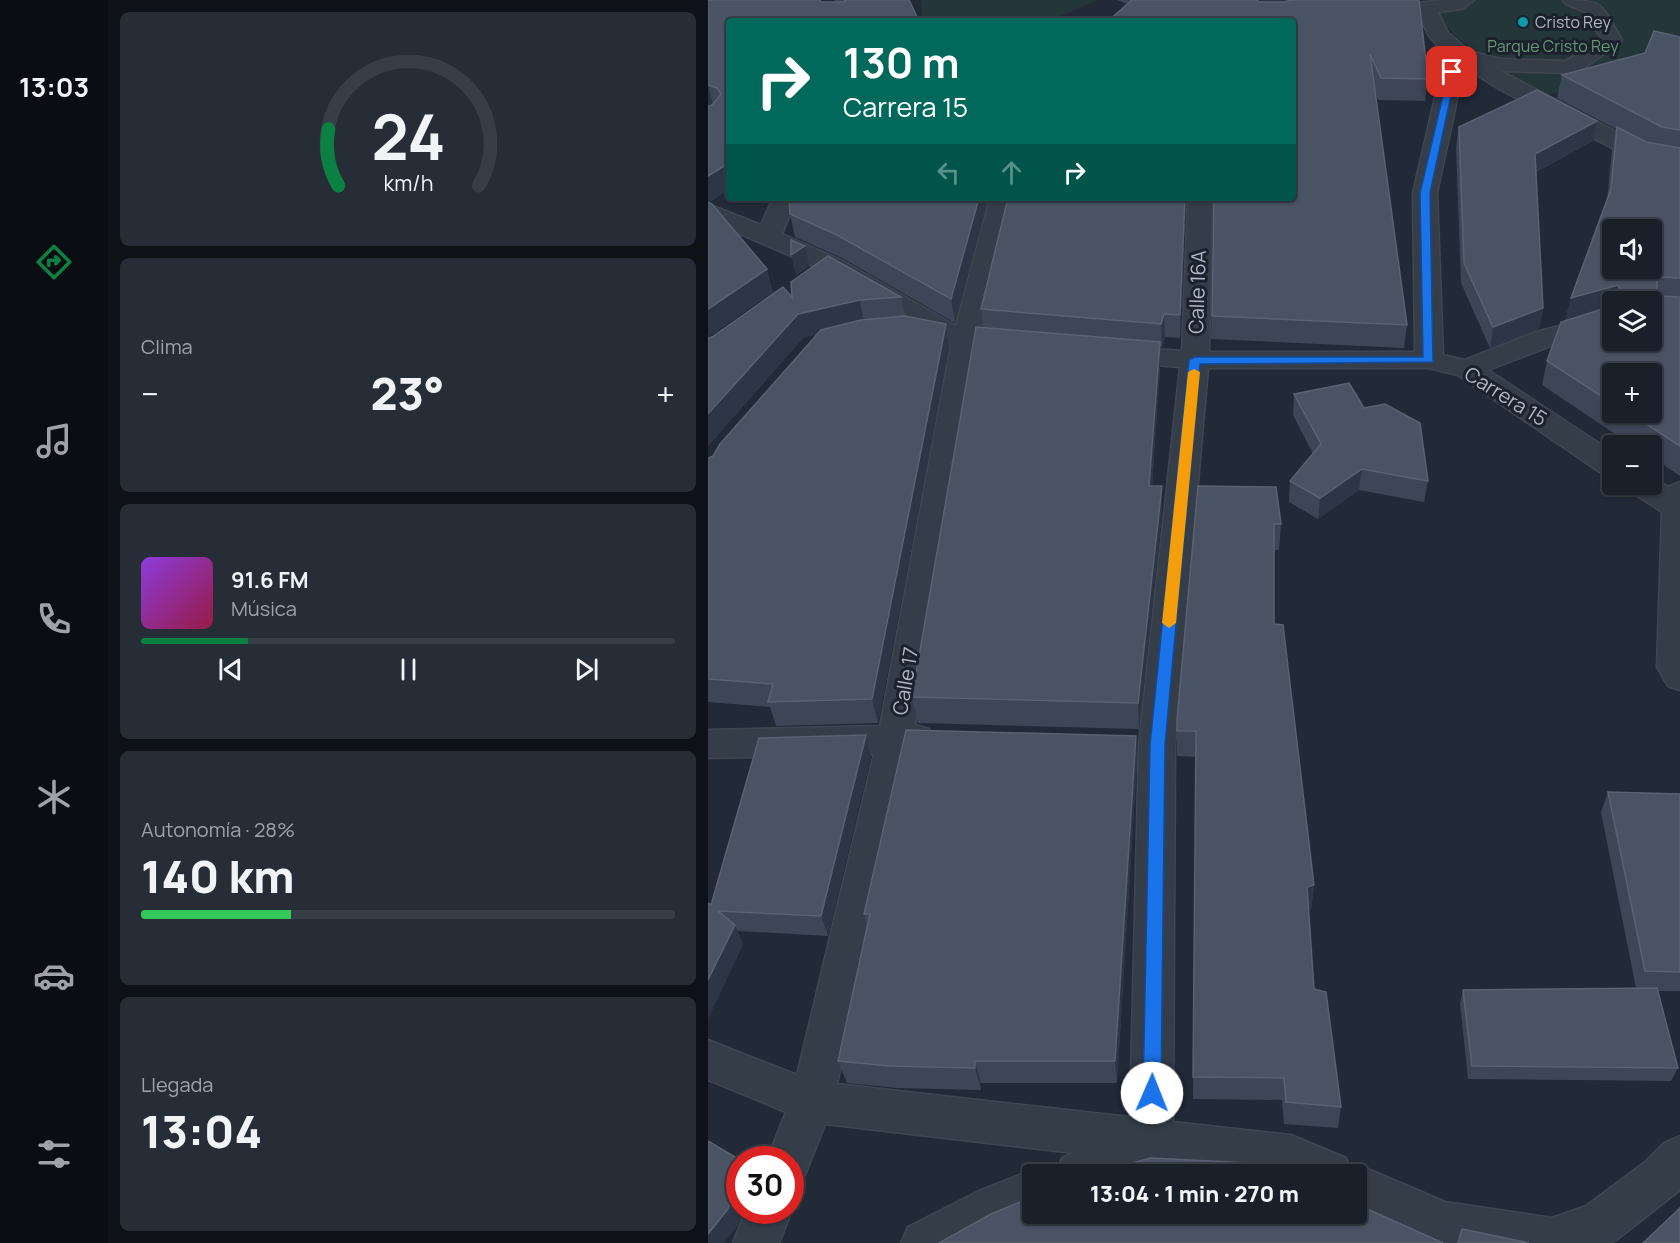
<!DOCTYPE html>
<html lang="es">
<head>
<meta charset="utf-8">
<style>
  :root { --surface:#1a202a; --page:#272d36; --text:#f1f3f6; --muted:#9fa3a8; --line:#383e47; --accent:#0b8043 }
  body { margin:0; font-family:Manrope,sans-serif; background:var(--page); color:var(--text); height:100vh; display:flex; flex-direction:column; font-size:22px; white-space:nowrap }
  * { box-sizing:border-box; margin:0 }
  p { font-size:20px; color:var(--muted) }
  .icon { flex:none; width:33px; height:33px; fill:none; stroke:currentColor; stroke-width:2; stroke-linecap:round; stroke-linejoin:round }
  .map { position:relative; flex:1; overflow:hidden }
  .panel { display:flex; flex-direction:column; gap:12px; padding:12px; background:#0e1217; width:600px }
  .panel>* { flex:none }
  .hud { position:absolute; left:18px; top:18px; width:570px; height:183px; border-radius:6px; box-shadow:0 2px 4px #0004,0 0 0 2px var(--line); background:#00695c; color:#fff; overflow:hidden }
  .tools { position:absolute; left:894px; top:219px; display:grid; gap:12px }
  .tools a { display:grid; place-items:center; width:60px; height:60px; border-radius:6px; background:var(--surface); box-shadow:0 2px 4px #0004,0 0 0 2px var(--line); font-size:30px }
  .speed { position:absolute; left:18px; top:1146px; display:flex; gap:12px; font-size:30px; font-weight:700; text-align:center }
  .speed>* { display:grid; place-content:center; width:78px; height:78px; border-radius:50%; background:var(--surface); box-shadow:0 2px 4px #0004,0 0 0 2px var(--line); line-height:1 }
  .speed .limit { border:9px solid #d22; background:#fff; color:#111 }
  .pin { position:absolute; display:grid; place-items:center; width:51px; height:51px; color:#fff; margin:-26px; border-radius:12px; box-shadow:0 3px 9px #0006 }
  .me { position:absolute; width:66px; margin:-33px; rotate:1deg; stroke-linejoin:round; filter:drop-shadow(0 0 4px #0008) }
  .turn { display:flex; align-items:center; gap:21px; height:126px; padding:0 18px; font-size:27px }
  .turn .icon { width:78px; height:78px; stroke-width:2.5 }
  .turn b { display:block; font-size:42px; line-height:51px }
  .lanes { display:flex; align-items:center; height:57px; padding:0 18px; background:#0003; justify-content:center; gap:30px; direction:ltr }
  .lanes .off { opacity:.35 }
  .big { font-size:45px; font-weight:800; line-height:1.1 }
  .panel .tile { flex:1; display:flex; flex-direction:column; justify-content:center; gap:9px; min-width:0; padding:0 21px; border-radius:9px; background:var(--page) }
  .panel .dial { align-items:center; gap:0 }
  .dial svg { height:156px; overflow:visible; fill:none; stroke:var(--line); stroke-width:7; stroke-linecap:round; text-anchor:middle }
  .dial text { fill:var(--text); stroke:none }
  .song { display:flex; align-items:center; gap:18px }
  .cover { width:72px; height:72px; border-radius:9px; background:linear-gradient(135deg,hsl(270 70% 55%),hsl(340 70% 35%)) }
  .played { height:6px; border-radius:3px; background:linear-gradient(90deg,var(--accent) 20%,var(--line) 20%) }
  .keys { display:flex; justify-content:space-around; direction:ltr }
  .heat { display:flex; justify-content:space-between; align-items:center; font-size:33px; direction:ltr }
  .charge { height:9px; border-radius:4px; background:linear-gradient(90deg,#34c759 28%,var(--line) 0) }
  .trip { position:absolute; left:314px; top:1164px; width:345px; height:60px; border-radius:6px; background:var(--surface); box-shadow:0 2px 4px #0004,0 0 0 2px var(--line); font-weight:800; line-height:60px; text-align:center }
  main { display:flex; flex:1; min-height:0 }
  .tab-bar { display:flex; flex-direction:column; width:108px; justify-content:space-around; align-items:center; background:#0a0d11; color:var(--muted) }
  .tab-bar .icon { width:42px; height:42px }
  .tab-bar .on { color:var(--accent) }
  .tab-bar b { font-size:27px; color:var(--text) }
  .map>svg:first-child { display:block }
  .green { fill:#243639 }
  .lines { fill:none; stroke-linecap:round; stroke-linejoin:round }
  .minor-casing { stroke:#3f4652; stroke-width:3 }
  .minor { fill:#353d49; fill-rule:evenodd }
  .wall { fill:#3d4657; fill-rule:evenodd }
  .shaded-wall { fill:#2d3646 }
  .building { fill:#495363; stroke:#596272; stroke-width:1.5; fill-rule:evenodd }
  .route { fill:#1a73e8; stroke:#114b97; stroke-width:1.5 }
  .slow { fill:#f59e0b }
  .culture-dot { fill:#0f9aa8; stroke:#1b222d; stroke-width:2 }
  .labels { text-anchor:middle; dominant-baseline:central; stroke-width:6; stroke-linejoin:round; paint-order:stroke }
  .far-poi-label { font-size:16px; fill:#b0b7c5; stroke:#1b222d; text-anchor:start }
  .far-park-label { font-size:16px; fill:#689574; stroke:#1b222d }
  .street-label { font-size:20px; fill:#b0b7c5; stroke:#1b222d }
</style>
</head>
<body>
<main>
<nav class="tab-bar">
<b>13:03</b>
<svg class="icon on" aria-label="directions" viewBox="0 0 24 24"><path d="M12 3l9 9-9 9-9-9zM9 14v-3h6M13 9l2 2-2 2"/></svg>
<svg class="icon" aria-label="music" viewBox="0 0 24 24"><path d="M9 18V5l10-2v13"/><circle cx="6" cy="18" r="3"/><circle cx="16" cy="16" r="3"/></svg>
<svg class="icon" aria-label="phone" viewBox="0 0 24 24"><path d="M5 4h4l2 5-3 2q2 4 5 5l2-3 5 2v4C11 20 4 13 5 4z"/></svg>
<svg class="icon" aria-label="climate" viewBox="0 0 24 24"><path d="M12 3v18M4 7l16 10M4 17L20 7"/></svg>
<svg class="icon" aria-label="car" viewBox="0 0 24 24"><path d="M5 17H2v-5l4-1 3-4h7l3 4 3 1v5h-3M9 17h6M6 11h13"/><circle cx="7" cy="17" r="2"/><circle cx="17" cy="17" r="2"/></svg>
<svg class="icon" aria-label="filters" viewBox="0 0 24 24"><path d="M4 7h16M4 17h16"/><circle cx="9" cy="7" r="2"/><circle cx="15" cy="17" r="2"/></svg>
</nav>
<section class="panel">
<div class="tile dial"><svg viewBox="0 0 100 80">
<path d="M14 69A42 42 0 1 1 86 69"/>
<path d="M14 69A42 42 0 0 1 9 40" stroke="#0b8043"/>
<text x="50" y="56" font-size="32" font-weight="700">24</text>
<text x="50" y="72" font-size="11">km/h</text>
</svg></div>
<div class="tile"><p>Clima</p>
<div class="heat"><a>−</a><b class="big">23°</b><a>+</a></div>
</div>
<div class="tile">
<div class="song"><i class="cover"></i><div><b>91.6 FM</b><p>Música</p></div></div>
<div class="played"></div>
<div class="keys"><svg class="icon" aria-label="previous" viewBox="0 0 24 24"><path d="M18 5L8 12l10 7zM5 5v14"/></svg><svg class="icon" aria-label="pause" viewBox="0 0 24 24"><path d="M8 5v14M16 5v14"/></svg><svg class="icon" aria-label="next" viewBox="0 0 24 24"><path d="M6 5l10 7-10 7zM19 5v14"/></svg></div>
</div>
<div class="tile"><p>Autonomía · 28%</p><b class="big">140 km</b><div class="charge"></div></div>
<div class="tile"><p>Llegada</p><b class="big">13:04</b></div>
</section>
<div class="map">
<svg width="972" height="1243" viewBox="0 0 972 1243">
  <rect width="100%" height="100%" fill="#222a38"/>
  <g class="green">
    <path d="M214 0H390L341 21H213Z"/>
    <path d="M715 0H972V56L944 50 932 52 931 71 839 95 801 77 748 37Z"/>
  </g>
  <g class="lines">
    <g class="minor-casing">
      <g id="minor">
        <path d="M735 0H766L754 9 730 12 740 33 765 54 770 53 793 59 858 61 893 38 877 12 858 4 855 0C898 0 893 5 914 40L911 44 870 72 862 73 793 71 947 152 972 156V170L933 163 791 89 756 67 729 193 735 355 757 360 828 332 904 312V328L848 344 780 370 904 452V476L893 473 750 375 721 368H500L467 745 465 1122 583 1135 638 1158 641 1166 648 1164 737 1202 844 1218 878 1206 937 1162 956 1143 972 1136V1190L908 1240 901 1243H724L648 1209V1174H546L447 1163 425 1174H348L354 1158 366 1153 117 1124 97 1175 82 1181V1160H59L78 1112 0 1080V1040L89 1075 166 754 0 758V730L172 726 243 346 187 335 183 329 187 323 196 321 207 323 115 270 0 220V204L53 225 65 198H89L74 234 133 260 248 326 282 198H306L273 334 321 340 325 346 321 352 311 354 270 350 207 725 221 729 226 739 221 749 202 753 129 1084 422 1117 431 745 472 367 407 362 397 360 393 354 397 348 407 346 474 351 480 198H504L501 352H707L705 193 737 54 721 36 710 14 692 13 689 9 692 5Z"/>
        <path d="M944 477 960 487 972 482V690L960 686 949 667 954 512 922 491 918 484H944Z"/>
        <path d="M324 1170 334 1174H324V1214H329L299 1225 264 1243H193L200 1227 271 1191Z"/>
        <path d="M82 1207 84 1210 71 1243H25L38 1210H82Z"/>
      </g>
    </g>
    <use href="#minor" class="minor"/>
  </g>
  <g class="wall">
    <path d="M0 0 127 2 126 0H201L21 21V189L0 203 65 292 0 337Z"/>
    <path d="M409 0H711L720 79 717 101 670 100 667 91 699 325 696 348 503 339 506 198H585L419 4Z"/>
    <path d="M972 37V476L944 457V446H925L834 385 839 361 857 321 863 298 899 201 904 150 908 129 849 98 854 75 937 53ZM904 302H944L904 340ZM904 374 944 412H904Z"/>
    <path d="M751 127 885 141 828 172 835 308 831 329 782 348 753 283 748 147Z"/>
    <path d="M81 198H280L247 323 134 258 87 237 82 214Z"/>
    <path d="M300 198H478L472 338 457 337 454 347H452V368L444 486H454V512L431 729 210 723 204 697 275 327 273 309Z"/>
    <path d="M84 297H193L197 316 238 324 241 348 170 723 68 726 62 707 0 702V458L5 456 109 334 95 338 0 446V338L4 337Z"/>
    <path d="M586 394 656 408 720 481 716 502 651 490 610 519 581 502 582 481 605 454 585 415Z"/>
    <path d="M490 486 573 524 571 550H566V624L606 885 603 909 601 910 606 989 633 1107 630 1128 576 1124 574 1100 485 1099 488 757 469 756V720Z"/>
    <path d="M428 736 429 761 409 1083H273V1090L189 1088 139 1083 130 1061 159 924 156 914Z"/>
    <path d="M163 756 120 936 29 931 35 945 3 905Z"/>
    <path d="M900 792 972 794V991H949L970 1068 963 1081 760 1079 752 1003 755 990 928 988 893 812Z"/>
  </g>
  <g class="shaded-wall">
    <path d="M549 0H584L548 21Z"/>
    <path d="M0 85 6 107 0 109Z"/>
    <path d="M889 121 885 141 823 174 827 154Z"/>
    <path d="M21 163V189L0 203V176Z"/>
    <path d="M271 198H280L247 323 243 299Z"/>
    <path d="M477 198H478L472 338V315Z"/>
    <path d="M97 246 101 266 88 276 83 255Z"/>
    <path d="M59 269 65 292 0 337V309Z"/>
    <path d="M910 285 906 302H904V306L857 322 863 298Z"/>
    <path d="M152 300 156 323 95 338 0 446V414L90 314Z"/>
    <path d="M835 308 831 329 782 348 785 327Z"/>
    <path d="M456 314 457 337 454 347 453 324Z"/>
    <path d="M238 324 241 348 170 723 164 699Z"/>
    <path d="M452 342V368L442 512 441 486Z"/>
    <path d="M654 469 651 490 610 519 612 498Z"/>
    <path d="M454 486V512L431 729 430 703Z"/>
    <path d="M158 735 163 756 120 936 113 916Z"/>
    <path d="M428 736 429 761 409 1083 407 1061Z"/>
    <path d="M606 885 603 909 597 911 599 887Z"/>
    <path d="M27 925 35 945 0 1019V980Z"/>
    <path d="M267 1061 273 1083V1090L267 1068Z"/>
    <path d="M32 1191V1210H35L30 1225 16 1243H0V1234L26 1192Z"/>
  </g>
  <g class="building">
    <path d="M0 0H112L113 2H136L138 0H201L211 21H21V163L0 176V106L4 105 13 94 9 88 0 85Z"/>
    <path d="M424 0H549L551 2H577L582 0H711L720 79 673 78 662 54 699 325 504 316 506 198H585V21H400Z"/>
    <path d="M946 31 972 37V130L954 127 854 75 937 53Z"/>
    <path d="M829 90 889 121 827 154 835 308 785 327 756 263 751 127Z"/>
    <path d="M909 127 938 142 972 148V278L949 277V296L972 297V446L920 412H944V374H904V403L839 361 853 322 904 306V340H944V302H912V288L910 285 863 298 903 189ZM904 230H944V268H904Z"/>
    <path d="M81 198H271L243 299 129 235 82 214Z"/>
    <path d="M300 198H477L472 315 456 314 453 324 273 309Z"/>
    <path d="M0 202 4 204 59 269 0 309Z"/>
    <path d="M83 240 97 246 83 255Z"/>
    <path d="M120 256 193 297 152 300 90 314 0 414V338L4 337 75 287 84 297 83 282Z"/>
    <path d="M197 316 238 324 164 699 60 702 65 684 0 679V458L5 456 12 444 113 330 153 320Z"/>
    <path d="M268 327 452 342 441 486H454L430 703 204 697Z"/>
    <path d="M641 383 656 408 677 404 712 423 720 481 654 469 612 498 582 481 613 444 586 394Z"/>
    <path d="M490 486 568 487 573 524H566V624L575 625 606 885 599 887 606 989 618 992 633 1107 578 1102 576 1078 485 1077 488 731H469V720Z"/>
    <path d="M198 730 428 736 407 1061H267V1068L181 1066 130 1061 162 914H156Z"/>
    <path d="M158 735 113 916 10 911 27 925 0 980V903L3 905 51 738Z"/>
    <path d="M900 792 972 794V972L937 971Z"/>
    <path d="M949 988 970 1068 764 1066 755 990Z"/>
    <path d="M0 1141 32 1160V1191L26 1192 20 1209 0 1234Z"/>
    <path d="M443 1158 560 1164 583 1174H382Z"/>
    <path d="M324 1197V1214H648V1204L735 1243H231L283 1214Z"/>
    <path d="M972 1208V1243H935Z"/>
    <path d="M754 1229 821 1243H750Z"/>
  </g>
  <path class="route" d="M741 70 748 72 722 193 725 362 492 364 457 745 453 1093 450 1099 444 1102 438 1099 435 1093 442 745 481 360 487 357H715L712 193Z"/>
  <path class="slow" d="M486 369 492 372 468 623 461 628 454 623 480 372Z"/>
  <circle class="culture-dot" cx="815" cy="22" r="6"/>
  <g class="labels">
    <g class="far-poi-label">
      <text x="827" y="22">Cristo Rey</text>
    </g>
    <g class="far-park-label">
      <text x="845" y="46">Parque Cristo Rey</text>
    </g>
    <g class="street-label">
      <text transform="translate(489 292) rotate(-88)">Calle 16A</text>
      <text transform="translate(798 396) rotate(32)">Carrera 15</text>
      <text transform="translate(197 681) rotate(-80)">Calle 17</text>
    </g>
  </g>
</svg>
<div class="tools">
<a><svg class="icon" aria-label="sound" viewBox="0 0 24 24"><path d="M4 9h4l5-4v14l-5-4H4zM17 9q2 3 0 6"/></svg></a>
<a><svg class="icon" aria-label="layers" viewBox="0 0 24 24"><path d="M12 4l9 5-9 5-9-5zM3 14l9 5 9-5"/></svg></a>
<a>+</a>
<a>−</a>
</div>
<div class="speed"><div class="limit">30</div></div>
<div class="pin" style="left:744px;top:72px;background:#d93025"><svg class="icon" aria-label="arrive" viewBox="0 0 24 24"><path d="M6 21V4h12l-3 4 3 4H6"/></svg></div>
<svg class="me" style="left:444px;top:1093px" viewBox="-20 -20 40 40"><circle r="19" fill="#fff"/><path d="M0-13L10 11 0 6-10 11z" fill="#1a73e8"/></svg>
<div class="trip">13:04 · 1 min · 270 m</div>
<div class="hud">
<div class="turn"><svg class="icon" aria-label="right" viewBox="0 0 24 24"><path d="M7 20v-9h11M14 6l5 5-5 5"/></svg><div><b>130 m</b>Carrera 15</div></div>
<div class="lanes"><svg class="icon off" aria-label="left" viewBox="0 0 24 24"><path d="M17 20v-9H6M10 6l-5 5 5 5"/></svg><svg class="icon off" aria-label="ahead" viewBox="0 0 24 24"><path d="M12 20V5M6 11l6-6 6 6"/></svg><svg class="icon" aria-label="right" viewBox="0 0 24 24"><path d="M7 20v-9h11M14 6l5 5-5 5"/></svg></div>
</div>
</div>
</main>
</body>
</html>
